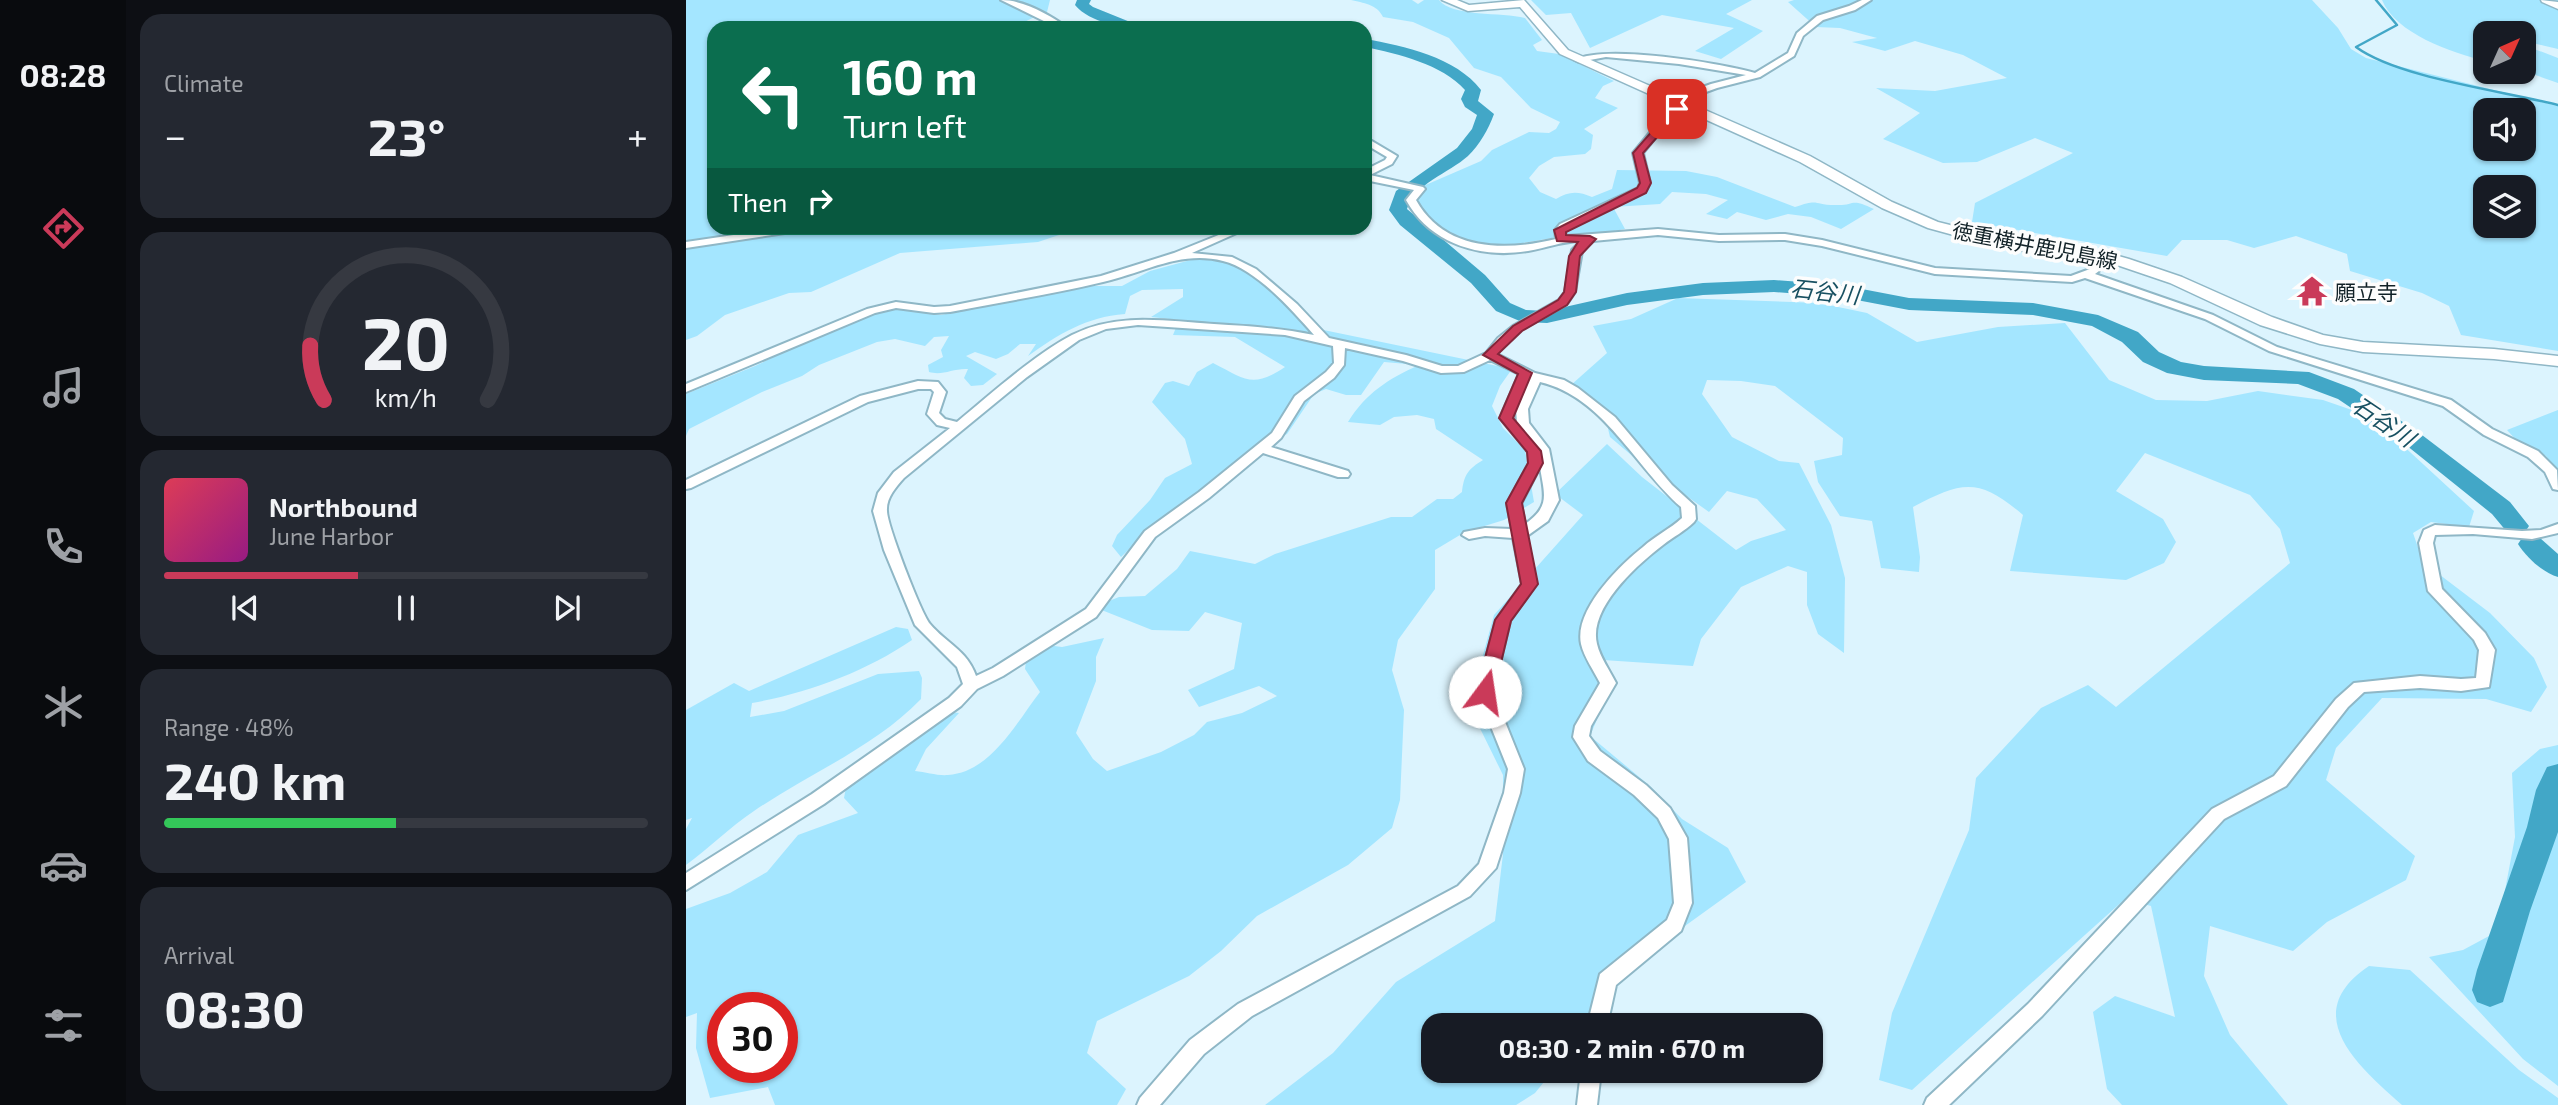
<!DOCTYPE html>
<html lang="en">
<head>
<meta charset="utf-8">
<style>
  :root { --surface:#171b24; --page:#242831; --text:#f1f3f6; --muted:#9ea1a6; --line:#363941; --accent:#ca3a59 }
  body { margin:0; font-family:"Exo 2","Noto Sans JP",sans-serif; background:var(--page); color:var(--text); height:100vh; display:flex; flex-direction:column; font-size:26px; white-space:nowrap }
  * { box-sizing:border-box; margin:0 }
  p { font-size:23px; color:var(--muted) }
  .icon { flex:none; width:38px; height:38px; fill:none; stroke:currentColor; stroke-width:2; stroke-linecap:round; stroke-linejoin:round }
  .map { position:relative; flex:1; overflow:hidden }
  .side { display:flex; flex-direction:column; gap:14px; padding:14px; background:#0d0f14; width:560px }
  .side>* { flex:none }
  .hud { position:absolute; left:21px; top:21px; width:665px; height:214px; border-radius:21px; box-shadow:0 2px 5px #0004; background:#0b6e4f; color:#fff; overflow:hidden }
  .needle { width:46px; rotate:45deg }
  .controls { position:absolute; left:1787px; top:21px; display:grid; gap:14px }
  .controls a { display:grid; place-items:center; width:63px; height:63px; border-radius:14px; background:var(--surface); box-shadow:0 2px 5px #0004; font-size:35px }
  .speed { position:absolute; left:21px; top:992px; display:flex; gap:14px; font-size:35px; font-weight:700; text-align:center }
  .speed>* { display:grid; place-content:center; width:91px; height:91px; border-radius:50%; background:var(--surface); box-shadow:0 2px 5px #0004; line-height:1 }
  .speed .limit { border:10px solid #d22; background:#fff; color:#111 }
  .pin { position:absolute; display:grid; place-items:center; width:60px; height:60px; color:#fff; margin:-30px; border-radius:14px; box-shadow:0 4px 10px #0006 }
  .me { position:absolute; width:77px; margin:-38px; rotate:14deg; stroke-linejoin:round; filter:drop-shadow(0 0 5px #0008) }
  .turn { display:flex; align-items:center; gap:24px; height:147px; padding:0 21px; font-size:32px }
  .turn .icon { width:91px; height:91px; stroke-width:2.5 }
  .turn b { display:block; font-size:49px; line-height:60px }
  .then { display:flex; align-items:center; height:66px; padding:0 21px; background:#0003; gap:14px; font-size:26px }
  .big { font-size:52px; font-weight:700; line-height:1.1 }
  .side .card { flex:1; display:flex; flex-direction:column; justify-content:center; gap:10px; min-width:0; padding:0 24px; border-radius:21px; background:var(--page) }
  .side .dial { align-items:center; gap:0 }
  .dial svg { height:182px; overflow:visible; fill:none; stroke:var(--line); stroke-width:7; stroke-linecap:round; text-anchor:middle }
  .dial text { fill:var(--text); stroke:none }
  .song { display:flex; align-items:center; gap:21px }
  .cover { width:84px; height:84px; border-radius:10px; background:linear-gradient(135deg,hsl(350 70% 55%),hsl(310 70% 35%)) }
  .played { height:7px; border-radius:4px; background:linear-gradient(90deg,var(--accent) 40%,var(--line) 40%) }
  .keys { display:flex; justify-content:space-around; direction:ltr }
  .heat { display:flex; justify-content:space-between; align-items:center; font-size:38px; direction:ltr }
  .charge { height:10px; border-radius:5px; background:linear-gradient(90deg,#34c759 48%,var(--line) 0) }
  .trip { position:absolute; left:735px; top:1013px; width:402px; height:70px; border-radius:21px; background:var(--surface); box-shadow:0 2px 5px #0004; font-weight:700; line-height:70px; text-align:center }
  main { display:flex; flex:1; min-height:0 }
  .tab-bar { display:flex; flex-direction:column; width:126px; justify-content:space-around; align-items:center; background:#090b0e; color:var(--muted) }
  .tab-bar .icon { width:49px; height:49px }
  .tab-bar .active { color:var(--accent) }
  .tab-bar b { font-size:32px; color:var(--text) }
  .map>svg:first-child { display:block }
  .green { fill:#a4e6ff; fill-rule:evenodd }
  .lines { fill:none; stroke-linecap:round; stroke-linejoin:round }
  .stream { stroke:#42a7c7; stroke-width:2.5 }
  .river { fill:#42a7c7; fill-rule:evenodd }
  .street-casing { stroke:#8fb7c6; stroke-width:4 }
  .secondary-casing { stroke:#8fb7c6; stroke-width:3 }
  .street { fill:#fff; fill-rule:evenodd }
  .secondary { fill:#fff; fill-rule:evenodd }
  .route { fill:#ca3a59; stroke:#83263a; stroke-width:2 }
  .labels { text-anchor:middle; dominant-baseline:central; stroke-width:7; stroke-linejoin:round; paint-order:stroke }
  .far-street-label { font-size:21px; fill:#112127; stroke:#fdfdfd }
  .far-poi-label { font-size:21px; fill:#112127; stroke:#fdfdfd; text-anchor:start }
  .far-water-label { font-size:23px; font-style:italic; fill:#185061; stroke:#fdfdfd }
</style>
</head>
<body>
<main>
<nav class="tab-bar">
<b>08:28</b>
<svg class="icon active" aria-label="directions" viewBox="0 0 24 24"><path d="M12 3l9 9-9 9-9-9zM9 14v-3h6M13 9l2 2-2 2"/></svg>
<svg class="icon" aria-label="music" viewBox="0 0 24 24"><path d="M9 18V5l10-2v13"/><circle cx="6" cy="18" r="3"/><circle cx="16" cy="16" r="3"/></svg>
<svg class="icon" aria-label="phone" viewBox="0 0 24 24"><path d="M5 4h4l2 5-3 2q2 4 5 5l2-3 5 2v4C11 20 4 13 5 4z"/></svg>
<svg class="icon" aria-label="climate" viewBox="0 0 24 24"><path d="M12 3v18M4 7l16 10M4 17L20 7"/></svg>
<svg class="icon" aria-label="car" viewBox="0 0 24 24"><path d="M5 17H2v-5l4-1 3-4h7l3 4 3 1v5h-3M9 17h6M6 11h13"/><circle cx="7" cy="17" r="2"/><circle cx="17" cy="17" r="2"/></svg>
<svg class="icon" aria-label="filters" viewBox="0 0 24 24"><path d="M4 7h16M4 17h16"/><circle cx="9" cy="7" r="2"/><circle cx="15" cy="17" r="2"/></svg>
</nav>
<section class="side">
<div class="card"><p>Climate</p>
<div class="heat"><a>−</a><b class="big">23°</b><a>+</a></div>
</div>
<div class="card dial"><svg viewBox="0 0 100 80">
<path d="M14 69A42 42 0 1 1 86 69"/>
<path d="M14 69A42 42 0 0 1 8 45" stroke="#ca3a59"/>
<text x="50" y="56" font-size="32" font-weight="700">20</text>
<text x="50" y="72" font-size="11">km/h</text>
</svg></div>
<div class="card">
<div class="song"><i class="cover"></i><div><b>Northbound</b><p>June Harbor</p></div></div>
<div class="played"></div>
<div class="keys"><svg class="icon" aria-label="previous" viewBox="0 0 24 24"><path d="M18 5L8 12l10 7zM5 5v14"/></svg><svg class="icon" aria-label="pause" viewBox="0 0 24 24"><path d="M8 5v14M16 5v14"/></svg><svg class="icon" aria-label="next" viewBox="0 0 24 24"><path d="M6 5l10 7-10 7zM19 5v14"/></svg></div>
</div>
<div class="card"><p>Range · 48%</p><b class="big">240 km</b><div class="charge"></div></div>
<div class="card"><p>Arrival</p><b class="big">08:30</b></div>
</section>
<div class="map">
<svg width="1872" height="1105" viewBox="0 0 1872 1105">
  <rect width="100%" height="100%" fill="#dcf4fe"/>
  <g class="green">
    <path d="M0 0H364L361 12C345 17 337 25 319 28H28V228H394L352 242 214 253 125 292 103 293 39 315 11 336 0 340Z"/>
    <path d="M665 0H726L732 4 738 0H753C766 17 816 12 839 18L856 40 847 45 851 51 873 54 928 81 917 86 909 98 932 108 898 129 907 135 905 149 899 154 868 157 853 166 843 178 854 192 870 199C883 191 892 191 906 197L926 189 931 170 1000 171 1031 177 1109 207C1134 198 1127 205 1149 205 1170 206 1163 197 1188 209L1155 229 1125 217 1102 214 1080 220 1051 212 1041 219 1020 214 1042 200 1020 194 986 192 974 204 927 207 939 229 892 238 878 236 831 244H783L770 239 741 216 729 195 735 187 795 161 806 150 843 132 863 133 870 129 874 122 845 108 815 77 788 68 763 38 727 22 697 17C691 4 677 3 665 0Z"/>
    <path d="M845 0H1066L1040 14 1077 31 1035 59 1009 51 1048 28 976 15 904 48 885 13 860 15Z"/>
    <path d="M1108 0H1626L1652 28 1665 49 1680 58 1872 106V351L1775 335 1763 306 1736 293 1664 271 1661 254 1610 236 1568 248 1541 240H1496L1481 256 1286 222 1289 203 1387 153 1349 138 1291 162 1257 163 1197 139 1234 113 1190 88 1249 91 1321 78 1277 55 1229 41 1199 51 1166 42 1191 38 1154 28 1130 27 1102 2ZM1799 110H1838V149H1799ZM1799 187H1838V226H1799Z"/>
    <path d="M1696 0H1872V49L1838 41V33H1799V61C1765 52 1710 34 1696 0Z"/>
    <path d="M1838 45 1872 58V83L1838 71Z"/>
    <path d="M512 258 543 262 566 271 623 327 826 369 814 386 806 406 817 428 839 450 848 502 818 520 779 532 749 550V589L712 640 706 670 718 710 714 800 706 828 662 865 571 916 535 951 503 976 411 1021 401 1053 440 1089 431 1105H89L82 1087 24 1098 10 1048 11 1013 0 1017V909L44 893 81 872 112 835 172 813 158 798 161 782 257 711 273 713 240 749 229 771C240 772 252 776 262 775 305 772 330 723 354 692L339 669 341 653 353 644 376 647 418 638 410 657V681L390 733 407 759 421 771 475 752 508 735 521 722 556 713 591 696 573 686 513 707 502 690 548 669 556 623 519 612 503 631 466 630 408 607 433 597 459 596 491 569 504 551 569 564 589 554 705 517H726L751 499H767L776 492C778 475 782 469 797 460L750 429 748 419 731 415 708 417 694 425 662 422C680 393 702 379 733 365L698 362 675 395H660L640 389 628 394 601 434 573 446 457 536 435 557 426 546 431 535 464 500 479 478 506 464 499 439 466 402 479 383 487 381 503 386 511 372 527 363C559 379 566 389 599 367L549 337 487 335 493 320 465 317 497 297V289L456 290 444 296 439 314C400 317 373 334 342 356L350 344H334L322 354 310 359 289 352 280 356 311 374 297 385 285 386 278 378 282 369C267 368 257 376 243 372L242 365 257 357 255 350 263 336 248 337 239 346 209 339 191 342 133 365 116 376 76 392 3 429 0 436V394L69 366 137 333 200 310H224L255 315 364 291 395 286H436L464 271ZM37 1008H96V1068H37Z"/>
    <path d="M992 298 1133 303 1181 313 1231 342 1312 327 1379 323 1423 380 1470 400 1521 401 1572 391 1637 400 1686 417 1788 511 1783 527 1745 522 1727 533 1737 562 1804 613 1848 658 1861 687 1845 712 1800 699 1696 698 1650 748 1640 780 1729 856 1720 880 1641 922 1607 951 1524 926 1518 976 1544 1035 1602 1105H1436L1421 1089 1407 1012 1429 996 1489 1017 1465 906 1439 899 1226 1090 1193 1080 1206 1013 1283 830 1290 778 1355 708 1402 685 1430 707 1604 563 1594 529 1564 495 1459 453 1430 491 1477 519 1490 542 1478 563 1440 580 1324 571 1337 515C1293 477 1276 481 1227 507L1234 557 1233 572 1195 568 1186 521 1154 516 1132 482 1128 461 1156 455 1157 438 1089 386 1055 381 1021 380 1016 394 1046 437 1093 461 1113 463 1145 525 1159 578 1158 653 1132 634 1121 605V572L1102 566 1055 587 1015 639 1007 666 917 660 926 684 904 736 964 786 996 819 1042 848 1060 882 967 949 917 989 899 1025 747 1026V1071H867L849 1093 830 1105H579L647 1053 710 982 809 921 817 854V775L783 706 808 615 897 515 869 494 921 444 956 477 1050 550 1065 541 1100 530 1071 499 1041 491 1023 512 957 465 924 437 920 420 885 385 921 353 907 326 945 319Z"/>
    <path d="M1872 410V474L1860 456 1832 442 1821 430Z"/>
    <path d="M210 627 222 629 226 640C179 672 122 693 66 703L64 717 98 711 192 674 233 671 236 678 235 699C189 747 122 774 68 811 44 827 23 848 0 865V829L6 818 0 820V710L48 683 63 691Z"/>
    <path d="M1872 745V1086L1837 1059 1743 957 1777 950 1803 936 1814 917 1829 837 1826 773 1854 749Z"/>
    <path d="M1683 966 1724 970 1833 1070 1872 1098V1105H1716C1673 1067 1611 1014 1683 966Z"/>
  </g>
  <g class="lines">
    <path class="stream" d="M1690 0 1711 25 1670 47C1712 78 1818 91 1872 105"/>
    <g class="river">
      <path d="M391 0H405L403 4 407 7 459 28C437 28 404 23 389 5Z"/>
      <path d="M679 39C718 46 770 57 795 90L792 101 808 114C802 130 794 144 782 156 763 173 728 184 721 209L799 275 824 303 840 310 861 311 941 293 1017 283 1088 280 1155 285 1223 298 1347 303 1412 315 1452 332 1473 352 1495 362 1518 366 1623 372 1668 389 1736 435 1824 502 1843 526 1839 532 1830 534 1821 532 1806 514 1720 445 1652 399 1612 384 1518 380 1481 373 1457 362 1436 342 1406 326 1347 315 1223 310 1155 297 1088 292 1017 295 941 305 861 323 836 322 810 311 785 283 714 225 703 210 710 191 771 148 786 129 791 115 779 107 775 99 779 90C756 64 712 54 679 47Z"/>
      <path d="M1845 536 1854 538 1872 554V577C1857 573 1840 557 1832 544L1836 538Z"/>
      <path d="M1872 764V832L1844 911 1817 1002 1804 1007 1791 1002 1786 990 1791 970 1841 827 1850 790 1861 767Z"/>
    </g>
    <g class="street-casing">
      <g id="street">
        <path d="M315 0C338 0 364 15 382 28H372Z"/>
        <path d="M1176 0H1185L1169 10 1137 20 1117 36 1108 56 1074 77 1031 88 987 104 983 101 984 99 1025 84 1060 75 993 64 920 57 893 62 889 60C919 44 1034 63 1069 73L1102 53 1111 33 1131 16 1163 6Z"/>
        <path d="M995 104 1002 106 982 122 957 153 964 183 959 192 882 228 879 231 880 236 972 229 1033 235 1099 234 1136 240 1249 268 1385 276 1404 269 1411 254H1419L1420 256 1413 271 1409 274 1527 315 1591 347 1765 400 1806 429 1852 451 1871 470 1872 490 1867 489 1859 472 1842 457 1798 435 1757 406 1583 351 1519 319 1399 278 1386 282 1249 274 1136 246 1099 240 1033 241 972 235 907 241 896 251 889 292 881 304 835 330 820 342 811 354 849 373 878 380 892 388 929 417 986 485 1009 506 1010 519 1008 522C999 531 987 537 977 545 952 564 902 608 911 644 914 657 924 671 930 683L905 726 903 736 914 751 960 785 984 808 1001 838 1006 903 995 931 930 985 921 1026H901L914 974 981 920 988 903 983 839 972 818 948 795 902 761 887 737 889 726 914 683C908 671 898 657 895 644 888 610 933 566 957 547 969 536 984 529 996 518L995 507C949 467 918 397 854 382L842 409 843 423 863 449 873 500 862 521 841 536 850 584 824 621 807 692 838 769 834 793 810 868 784 896 566 1016 518 1054 474 1105H451L454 1098 504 1040 552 1004 772 886 793 864 818 793 822 769 791 692 810 620 836 584 827 538 799 536 783 539 776 535 778 532 799 528 826 529 821 504 843 463 842 452 814 418 833 374 804 360 778 372 755 373 717 361 659 348 658 365 648 378 618 401 595 438 585 447 662 471 664 474 662 477H652L577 453 523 498 469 537 410 617 317 676 291 689 275 706 138 804 0 890V873L126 794 263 698 277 684 271 667 229 625 198 550 187 511 192 493 208 472 264 428 251 425 241 414 248 392 245 389H232L182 402 5 488 0 489V480L174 396 232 381 252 382 260 392 253 413 259 419 271 422C305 394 348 355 386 335 431 312 480 321 528 324 562 326 595 328 628 335 606 310 570 269 537 261 494 250 458 273 417 282 367 294 315 302 264 312L248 313 210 308 189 313 0 392V384L181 309 210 302 248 307 264 306 415 276 488 253 550 228H562L506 253 546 257 570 269 611 304 643 338 720 355 756 366H772L800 353 812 338 827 326 873 300 879 292 886 250 895 241C877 241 860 248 842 251 795 259 744 244 720 200L728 190 679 180V170L699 160 701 157 679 144V137L711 156 706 164 684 175 737 187 739 189 730 200C759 252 820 251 870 239L869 230 874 224 952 188 954 183 947 153 975 119ZM452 325 599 335 647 346 648 363 640 372 609 396 586 433 513 492 459 531 400 609 307 668 290 676C281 650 260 643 244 624 235 613 201 525 201 511 200 498 210 487 218 478L341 377 393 340 420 329ZM830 409 831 423 826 418ZM854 467C858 494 865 506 839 524L835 504Z"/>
        <path d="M95 228H117L112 231 0 248V242Z"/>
        <path d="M1872 524V533L1846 539 1787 534 1749 535 1747 543 1756 589 1799 633 1809 650 1803 687 1775 691 1734 688 1678 692 1662 707 1600 786 1538 819 1356 1016 1263 1105H1238L1241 1098 1342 1004 1526 809 1588 776 1650 699 1668 683 1734 676 1775 679 1790 678 1793 650 1788 640 1742 591 1733 543 1738 530 1749 525 1836 531 1855 530Z"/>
        <path d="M895 1071H915L911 1105H891Z"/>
      </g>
    </g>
    <g class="secondary-casing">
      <g id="secondary">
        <path d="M756 0H771L783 5 838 0 882 50 1124 156 1206 202 1252 222 1316 238 1415 251 1443 259 1496 277 1586 317 1637 335 1677 342 1808 349 1872 356V366L1808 359 1677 352 1634 344 1574 325 1484 283 1431 265 1414 261 1315 248 1242 228 1196 208 1114 162 874 54 834 7 782 11Z"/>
        <path d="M1855 0 1872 2V9L1856 2Z"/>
      </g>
    </g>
    <use href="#street" class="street"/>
    <use href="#secondary" class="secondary"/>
  </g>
  <path class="route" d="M987 107 996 109 957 153 965 183 960 193 880 232V235L904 236 910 239 894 256 890 292 881 305 836 331 812 354 846 373 827 418 855 451 857 463 836 503 852 584 825 621 808 692 805 697H793L790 692 809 620 835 584 820 503 842 463 841 452 813 418 832 374 797 355 827 326 872 300 878 292 883 256 892 242 871 241 868 230 951 188 954 183 947 153Z"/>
  <defs>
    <g id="temple-bare" transform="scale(2.415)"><path d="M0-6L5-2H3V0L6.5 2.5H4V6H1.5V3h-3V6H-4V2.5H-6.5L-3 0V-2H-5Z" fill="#ca3a59" stroke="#fdfdfd" stroke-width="2.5" paint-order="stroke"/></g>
  </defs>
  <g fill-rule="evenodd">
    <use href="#temple-bare" x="1626" y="291"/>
  </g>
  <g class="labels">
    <g class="far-street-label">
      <text transform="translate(1349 245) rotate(11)">徳重横井鹿児島線</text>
    </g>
    <g class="far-poi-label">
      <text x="1649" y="291">願立寺</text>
    </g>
    <g class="far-water-label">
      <text transform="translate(1139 291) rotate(6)">石谷川</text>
      <text transform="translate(1698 421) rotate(34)">石谷川</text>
    </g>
  </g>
</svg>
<div class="controls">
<a><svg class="needle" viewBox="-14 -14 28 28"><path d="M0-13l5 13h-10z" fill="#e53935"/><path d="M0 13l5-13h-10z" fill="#9ea1a6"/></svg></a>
<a><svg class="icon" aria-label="sound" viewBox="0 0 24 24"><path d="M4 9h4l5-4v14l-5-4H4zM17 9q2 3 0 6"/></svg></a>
<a><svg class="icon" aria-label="layers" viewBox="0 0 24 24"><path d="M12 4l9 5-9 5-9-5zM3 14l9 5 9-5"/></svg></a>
</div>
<div class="speed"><div class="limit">30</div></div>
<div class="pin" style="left:991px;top:109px;background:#d93025"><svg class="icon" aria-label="arrive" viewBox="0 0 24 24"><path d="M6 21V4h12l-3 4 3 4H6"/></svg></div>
<svg class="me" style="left:799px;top:692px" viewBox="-20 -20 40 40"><circle r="19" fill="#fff"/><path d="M0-13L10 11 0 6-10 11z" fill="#ca3a59"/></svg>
<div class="trip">08:30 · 2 min · 670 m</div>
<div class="hud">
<div class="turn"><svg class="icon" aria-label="left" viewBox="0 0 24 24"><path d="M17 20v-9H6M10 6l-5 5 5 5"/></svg><div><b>160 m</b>Turn left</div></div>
<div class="then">Then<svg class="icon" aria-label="right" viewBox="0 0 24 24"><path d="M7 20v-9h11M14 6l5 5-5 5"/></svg></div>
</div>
</div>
</main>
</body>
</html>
